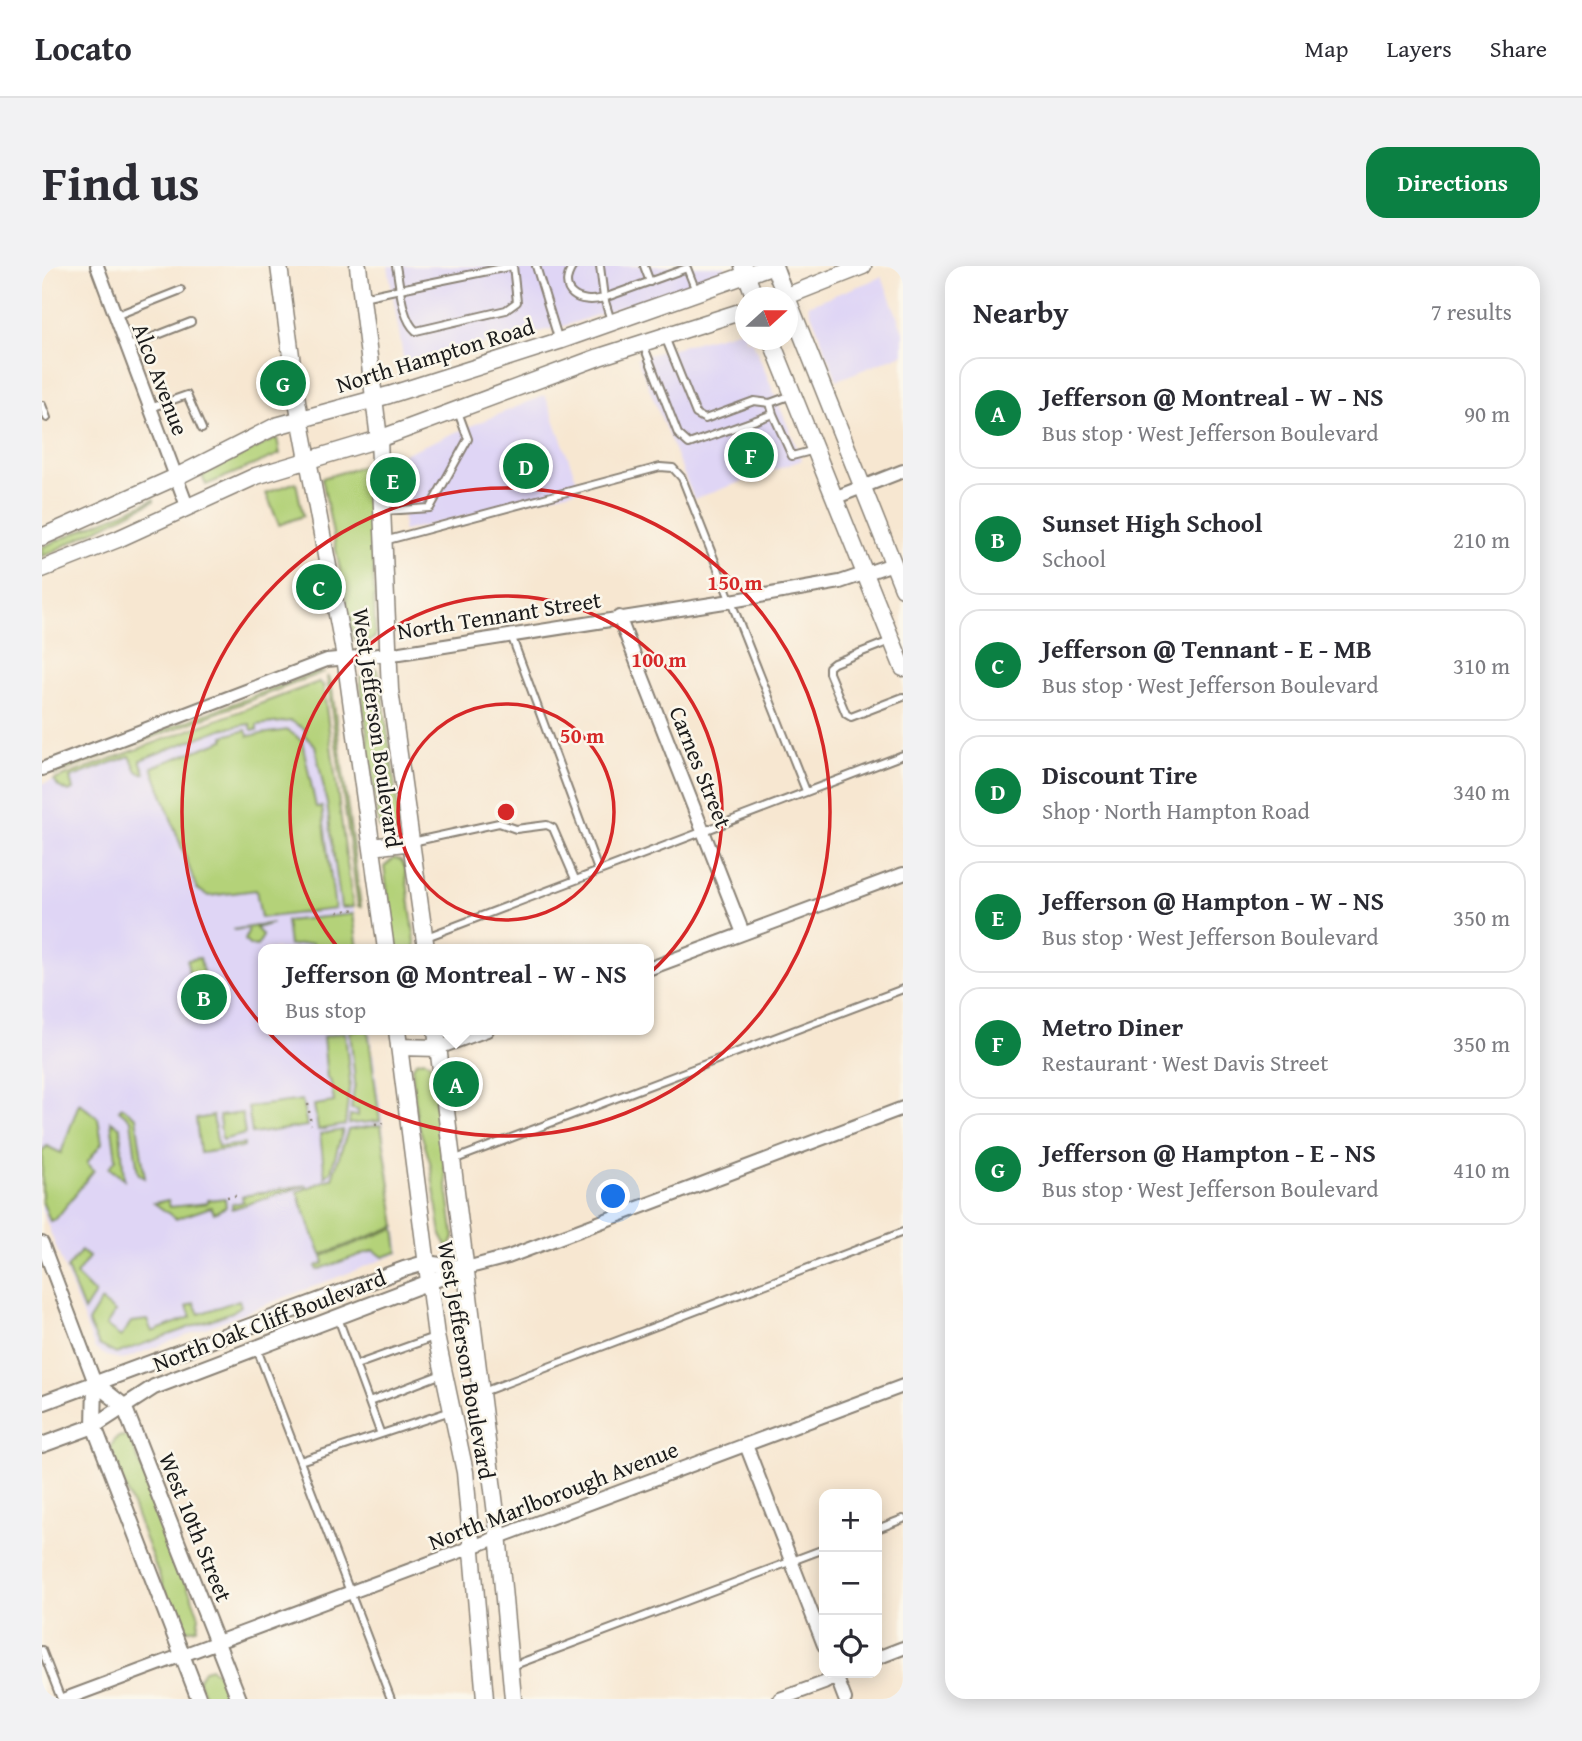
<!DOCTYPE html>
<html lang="en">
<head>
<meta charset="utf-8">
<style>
  :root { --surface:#fff; --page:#f2f2f3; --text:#2b2b33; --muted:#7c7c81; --line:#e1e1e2; --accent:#0b8043 }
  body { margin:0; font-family:"Gentium Book Plus",serif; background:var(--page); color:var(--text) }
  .controls { position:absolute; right:21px; bottom:21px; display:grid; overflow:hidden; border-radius:14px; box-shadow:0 4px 18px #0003 }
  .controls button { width:63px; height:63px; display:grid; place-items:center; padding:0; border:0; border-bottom:2px solid var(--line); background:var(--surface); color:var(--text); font:35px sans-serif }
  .compass { position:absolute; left:693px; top:21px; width:63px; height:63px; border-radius:50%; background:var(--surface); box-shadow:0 4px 18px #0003; rotate:69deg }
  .you { position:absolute; left:572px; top:931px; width:24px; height:24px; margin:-18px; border:5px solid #fff; border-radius:50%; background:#1a73e8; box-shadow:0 0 0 10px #1a73e833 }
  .badge { display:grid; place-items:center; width:46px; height:46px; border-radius:50%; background:var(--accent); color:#fff; font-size:23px; font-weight:700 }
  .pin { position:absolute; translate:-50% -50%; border:4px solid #fff; box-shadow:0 2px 7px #0006 }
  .popup { position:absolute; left:216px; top:678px; width:396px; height:91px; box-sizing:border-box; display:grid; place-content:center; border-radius:14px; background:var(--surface); filter:drop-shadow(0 2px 5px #0005); font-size:23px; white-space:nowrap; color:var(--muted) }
  .popup b { font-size:26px; color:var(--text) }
  .popup::after { content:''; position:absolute; left:50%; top:100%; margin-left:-14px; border:14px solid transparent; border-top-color:var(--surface) }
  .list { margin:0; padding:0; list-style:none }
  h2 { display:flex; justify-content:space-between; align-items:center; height:91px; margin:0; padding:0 28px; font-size:30px }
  h2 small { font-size:23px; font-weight:400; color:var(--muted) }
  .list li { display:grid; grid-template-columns:46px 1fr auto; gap:21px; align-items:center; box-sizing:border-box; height:112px; margin:0 14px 14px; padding:0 14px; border:2px solid var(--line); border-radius:21px }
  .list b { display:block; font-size:26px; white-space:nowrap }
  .list p { margin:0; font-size:23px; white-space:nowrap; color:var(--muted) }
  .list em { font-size:23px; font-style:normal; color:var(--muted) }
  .icon { flex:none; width:38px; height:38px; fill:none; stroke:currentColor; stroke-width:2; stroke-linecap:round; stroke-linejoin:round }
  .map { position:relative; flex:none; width:861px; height:1433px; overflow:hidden; border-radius:21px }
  header { display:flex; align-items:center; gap:42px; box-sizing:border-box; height:98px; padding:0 35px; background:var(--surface); border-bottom:2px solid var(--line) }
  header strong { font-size:33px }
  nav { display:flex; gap:38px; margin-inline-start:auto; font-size:24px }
  .intro { display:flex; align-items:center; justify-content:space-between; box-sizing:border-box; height:168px; padding:0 42px }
  h1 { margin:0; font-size:49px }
  .button { padding:18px 32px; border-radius:21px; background:var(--accent); color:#fff; font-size:24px; font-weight:700 }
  main { display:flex; gap:42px; padding:0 42px }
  aside { flex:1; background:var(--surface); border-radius:21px; box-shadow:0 4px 18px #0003 }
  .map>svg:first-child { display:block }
  .built { fill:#dfd5f5 }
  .green { fill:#b4d279; stroke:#68774a; stroke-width:2 }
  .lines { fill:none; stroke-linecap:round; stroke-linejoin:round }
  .service-casing { stroke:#8a8276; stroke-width:10 }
  .minor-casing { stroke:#8a8276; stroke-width:16 }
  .tertiary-casing { stroke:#8a8276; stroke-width:18 }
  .secondary-casing { stroke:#8a8276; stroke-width:19 }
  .path { stroke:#8a8276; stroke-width:2.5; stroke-dasharray:2 5; stroke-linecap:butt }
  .service { stroke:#fff; stroke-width:6 }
  .minor { stroke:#fff; stroke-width:12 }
  .tertiary { stroke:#fff; stroke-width:14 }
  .secondary { stroke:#fff; stroke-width:16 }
  .ring { fill:none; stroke:#d62828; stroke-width:3.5 }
  .labels { text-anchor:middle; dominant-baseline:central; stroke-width:5; stroke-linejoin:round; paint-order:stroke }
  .street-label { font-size:23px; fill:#1c1c1c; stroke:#fbf7ec }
  .centre { fill:#d62828; stroke:#fbf7ec; stroke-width:3.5 }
  .ring-label { font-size:21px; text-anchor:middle; font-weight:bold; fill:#d62828; stroke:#fbf7ec; stroke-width:5; stroke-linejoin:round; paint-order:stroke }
</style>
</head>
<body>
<header>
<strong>Locato</strong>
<nav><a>Map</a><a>Layers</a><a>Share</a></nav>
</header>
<div class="intro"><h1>Find us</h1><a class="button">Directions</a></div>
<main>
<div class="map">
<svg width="861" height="1433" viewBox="0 0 861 1433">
  <rect width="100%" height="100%" fill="#fbf7ec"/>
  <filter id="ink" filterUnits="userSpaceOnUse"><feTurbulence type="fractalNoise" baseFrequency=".0143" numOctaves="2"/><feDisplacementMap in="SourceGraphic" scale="14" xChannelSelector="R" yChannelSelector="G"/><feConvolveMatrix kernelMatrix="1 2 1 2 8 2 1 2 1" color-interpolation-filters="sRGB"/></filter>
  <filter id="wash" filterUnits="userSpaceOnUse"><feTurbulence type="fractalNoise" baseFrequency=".00686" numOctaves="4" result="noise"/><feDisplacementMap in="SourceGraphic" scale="28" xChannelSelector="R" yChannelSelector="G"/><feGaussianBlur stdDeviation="1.57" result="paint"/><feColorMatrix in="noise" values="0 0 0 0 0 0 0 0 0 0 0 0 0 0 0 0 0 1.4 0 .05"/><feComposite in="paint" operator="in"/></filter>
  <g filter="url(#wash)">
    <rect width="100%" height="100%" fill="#f7e7d1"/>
    <!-- built -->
    <path class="built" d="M346 0H684L681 5 635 22 522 60 362 96Z
      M840 11 861 65V88L795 114 766 39Z
      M703 63 704 74H710L760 194 652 233 595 92Z
      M503 129 538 223 361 265V188Z
      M278 415 282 418 317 683H222V764H328L358 987 80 1094 65 1090 53 1083 0 944V518Z"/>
    <!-- green -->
    <path class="green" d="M235 172 238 188 164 219 160 210 164 207Z
      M329 198 333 371 326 377 317 378 311 371 280 212Z
      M254 216 261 250 237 259 224 227Z
      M112 233V235L0 291V281Z
      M327 402 334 403 338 410 358 559 353 567 347 569 337 561 318 412Z
      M274 406 280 407 12 509 18 503Z
      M285 410 289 416 319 641 316 640Z
      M277 416 281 419 311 641 299 642 285 538 273 479 262 469 264 464 249 455 215 459V464H210L208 458 179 463 98 494 103 507 100 508 95 505 88 490 28 512 31 524 27 526 17 521 12 514Z
      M204 464 206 470 246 464 260 475 274 541H280L293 643 219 652 214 624 167 630 155 623 110 501 182 474V470Z
      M352 592 359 594 363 601 374 683H353L342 601Z
      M311 648 316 683H271L270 677 247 680 244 655Z
      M231 657 214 662 221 670 215 680 207 679 203 674 207 662 191 664Z
      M158 692 167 736 151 738 145 694Z
      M326 764 338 855 307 858 308 849 316 850V844L309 843 313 817 308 765Z
      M303 766 308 815 303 859 276 864 272 839 292 836 288 813H285L281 771Z
      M382 794 389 798 412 972 407 983 399 969 388 896 375 854 370 802 374 796Z
      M260 834 265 860 210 868 206 841Z
      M37 837 56 852 60 877 45 897 52 904 14 953 8 955 0 935V885L5 880 19 887Z
      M80 841 94 851 103 912 96 907 89 854 77 844Z
      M200 847 203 868 180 874 177 850Z
      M171 850 176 881 202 878V881L158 887 154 853Z
      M69 855 78 861 82 913 67 902 74 893Z
      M339 859 354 960 279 989 255 926 290 912 306 864Z
      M301 864 289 905 283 911 278 868Z
      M265 919 190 943V938L201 936 200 930Z
      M183 932 184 941 172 947 169 941 134 953 112 937 126 934 128 941 166 937V934Z
      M353 962 356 986 341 991 332 984 275 1004 274 1000 282 997 280 990Z
      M39 985 47 991 34 1009 53 1028 42 1045 25 1003Z
      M197 1034 199 1040 190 1046 74 1088 57 1079 46 1056 59 1035 73 1046 64 1060 79 1071 89 1056 105 1054 110 1066 149 1051 145 1040 152 1037 157 1048Z
      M80 1170 88 1172 157 1350 155 1362 143 1364 137 1361 135 1356 68 1182 74 1172Z
      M168 1402 179 1409 188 1433H164L156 1414 162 1404Z"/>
  </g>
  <g filter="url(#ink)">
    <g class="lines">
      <defs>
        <path id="service" d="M494 0 517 75
          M531 0C514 26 537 39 562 32L558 0
          M602 0 608 16
          M321 31C371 20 421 10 471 0L475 36 464 44 374 65C359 52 358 18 354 0
          M73 50 139 24
          M569 55 562 32 645 2 654 25
          M623 71 654 148 663 153 712 135 728 137 750 129
          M601 78 636 168 647 178 731 148 728 137
          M85 81 149 56
          M0 139 5 152
          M108 142 145 129 160 163
          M731 148 750 190 773 184
          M342 245 388 242 426 173 416 146
          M342 275 618 201 631 202 640 212 764 525
          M469 369 556 604
          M848 375 792 397 787 401V407L804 448 809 451 861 431
          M370 576 457 557 474 563 505 559 511 562 533 613
          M382 672 861 489
          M411 894 861 723
          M296 1052 338 1166
          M215 1083 349 1433
          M314 1099 392 1071
          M441 1126 861 966
          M327 1136 400 1108
          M258 1195 409 1145
          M835 1263 861 1253
          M0 1384 19 1433
          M470 1400 782 1283"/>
        <path id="minor" d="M55 0 145 240
          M792 232 861 205
          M577 351 701 667
          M0 503 285 394 358 387 689 335 798 316 851 298
          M606 703 861 608
          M396 782 445 764
          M0 977 53 1117
          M424 1002 466 991 861 842
          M704 1179 782 1379
          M835 1392 861 1382
          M793 1407 803 1433
          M23 1433 861 1120
          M738 1433 782 1417 799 1407"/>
        <path id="tertiary" d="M53 1117 82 1140 197 1433
          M53 1117 52 1160 157 1433
          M0 1137 362 1003 383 997 422 1002
          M0 1179 52 1160 112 1121 424 1002"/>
        <path id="secondary" d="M237 0 255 135 303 391 344 683
          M316 0 337 173 348 424 384 683
          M701 0 713 32
          M732 0 744 32
          M740 32 821 0
          M746 34 861 322
          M729 74 861 402
          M0 271 134 211 234 160 347 129 517 75 729 0
          M0 303 76 273 214 210 337 173 557 91 704 44
          M330 581 370 576
          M355 764 394 1070 423 1206 443 1433
          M394 764 455 1256 471 1433
          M357 781 396 782"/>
      </defs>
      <!-- service casing -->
      <use href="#service" class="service-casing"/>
      <!-- minor casing -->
      <use href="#minor" class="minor-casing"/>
      <!-- tertiary casing -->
      <use href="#tertiary" class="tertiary-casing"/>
      <!-- secondary casing -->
      <use href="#secondary" class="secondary-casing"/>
      <!-- path -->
      <path class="path" d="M296 646 315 643
        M266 838 269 859
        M333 858 344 857
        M185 931 198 929"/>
      <!-- service -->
      <use href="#service" class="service"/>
      <!-- minor -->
      <use href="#minor" class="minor"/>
      <!-- tertiary -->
      <use href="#tertiary" class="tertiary"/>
      <!-- secondary -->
      <use href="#secondary" class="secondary"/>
    </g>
  </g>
  <!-- distance rings -->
  <g class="ring">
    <circle cx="464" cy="546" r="108"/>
    <circle cx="464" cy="546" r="216"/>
    <circle cx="464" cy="546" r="324"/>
  </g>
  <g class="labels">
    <!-- street labels -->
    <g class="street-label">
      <text transform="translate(393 89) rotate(-17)">North Hampton Road</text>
      <text transform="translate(119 113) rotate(69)">Alco Avenue</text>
      <text transform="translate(457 349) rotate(-9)">North Tennant Street</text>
      <text transform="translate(336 462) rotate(82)">West Jefferson Boulevard</text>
      <text transform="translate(659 501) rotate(68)">Carnes Street</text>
      <text transform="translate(227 1054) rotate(-21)">North Oak Cliff Boulevard</text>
      <text transform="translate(425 1094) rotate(80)">West Jefferson Boulevard</text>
      <text transform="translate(511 1229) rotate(-21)">North Marlborough Avenue</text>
      <text transform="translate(154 1261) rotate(68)">West 10th Street</text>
    </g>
  </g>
  <circle cx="464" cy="546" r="10" class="centre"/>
  <g class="ring-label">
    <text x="693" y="324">150 m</text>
    <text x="617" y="401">100 m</text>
    <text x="540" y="477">50 m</text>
  </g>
</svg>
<div class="controls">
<button>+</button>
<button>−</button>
<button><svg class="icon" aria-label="locate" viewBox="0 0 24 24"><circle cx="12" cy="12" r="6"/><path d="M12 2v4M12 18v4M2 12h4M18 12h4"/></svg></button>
</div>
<svg class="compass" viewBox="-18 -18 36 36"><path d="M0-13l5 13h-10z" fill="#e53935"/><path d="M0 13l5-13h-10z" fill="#7c7c81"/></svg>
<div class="you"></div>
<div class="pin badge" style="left:414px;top:818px">A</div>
<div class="popup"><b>Jefferson @ Montreal - W - NS</b>Bus stop</div>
<div class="pin badge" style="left:162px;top:731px">B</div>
<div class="pin badge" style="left:277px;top:321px">C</div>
<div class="pin badge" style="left:484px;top:200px">D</div>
<div class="pin badge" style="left:351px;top:214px">E</div>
<div class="pin badge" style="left:709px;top:189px">F</div>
<div class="pin badge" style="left:241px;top:117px">G</div>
</div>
<aside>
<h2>Nearby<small>7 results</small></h2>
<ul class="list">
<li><span class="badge">A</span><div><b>Jefferson @ Montreal - W - NS</b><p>Bus stop · West Jefferson Boulevard</p></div><em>90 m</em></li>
<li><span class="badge">B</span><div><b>Sunset High School</b><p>School</p></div><em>210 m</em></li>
<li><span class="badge">C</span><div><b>Jefferson @ Tennant - E - MB</b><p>Bus stop · West Jefferson Boulevard</p></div><em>310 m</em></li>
<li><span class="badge">D</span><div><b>Discount Tire</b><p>Shop · North Hampton Road</p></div><em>340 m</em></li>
<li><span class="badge">E</span><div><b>Jefferson @ Hampton - W - NS</b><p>Bus stop · West Jefferson Boulevard</p></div><em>350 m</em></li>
<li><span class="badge">F</span><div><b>Metro Diner</b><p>Restaurant · West Davis Street</p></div><em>350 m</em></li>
<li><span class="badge">G</span><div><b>Jefferson @ Hampton - E - NS</b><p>Bus stop · West Jefferson Boulevard</p></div><em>410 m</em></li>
</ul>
</aside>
</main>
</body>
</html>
